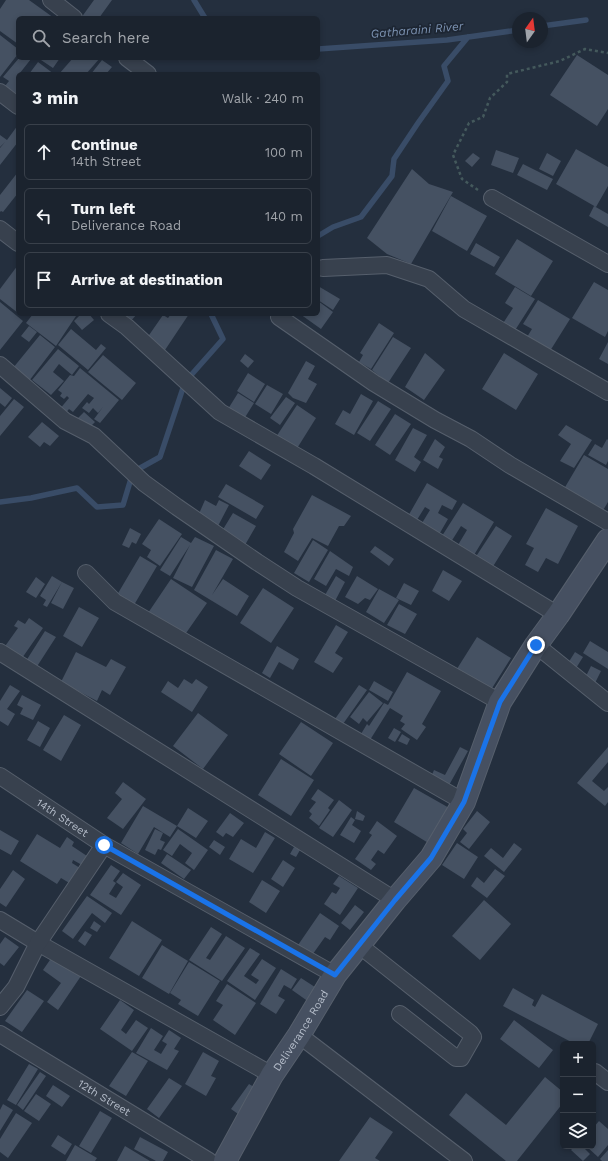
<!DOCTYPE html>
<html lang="en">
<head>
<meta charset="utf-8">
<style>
  :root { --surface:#1b232e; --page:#282f3a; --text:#f1f3f6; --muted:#a0a4aa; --line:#39404a }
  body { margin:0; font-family:"Work Sans",sans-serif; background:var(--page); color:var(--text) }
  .controls { position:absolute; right:12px; bottom:12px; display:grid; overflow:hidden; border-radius:6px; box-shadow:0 2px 6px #0003 }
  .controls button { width:36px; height:36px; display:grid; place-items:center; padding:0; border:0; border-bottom:1px solid var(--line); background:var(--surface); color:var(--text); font:20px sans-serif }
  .compass { position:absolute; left:512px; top:12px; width:36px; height:36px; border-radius:50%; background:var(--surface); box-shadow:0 2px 6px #0003; rotate:14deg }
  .stop { position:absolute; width:12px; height:12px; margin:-9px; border:3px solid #1a73e8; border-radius:50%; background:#fff }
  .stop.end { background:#1a73e8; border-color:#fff; box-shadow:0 1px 4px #0008 }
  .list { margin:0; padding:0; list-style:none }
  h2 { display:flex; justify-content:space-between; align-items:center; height:52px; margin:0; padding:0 16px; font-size:17px }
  h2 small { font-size:13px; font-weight:400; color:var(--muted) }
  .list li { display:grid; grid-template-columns:26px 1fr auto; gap:12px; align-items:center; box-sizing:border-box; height:56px; margin:0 8px 8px; padding:0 8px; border:1px solid var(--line); border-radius:6px }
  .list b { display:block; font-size:15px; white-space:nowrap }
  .list p { margin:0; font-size:13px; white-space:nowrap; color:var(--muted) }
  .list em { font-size:13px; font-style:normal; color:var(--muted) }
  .icon { flex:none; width:22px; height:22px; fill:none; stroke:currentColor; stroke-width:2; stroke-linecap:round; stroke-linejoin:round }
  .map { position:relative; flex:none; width:608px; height:1161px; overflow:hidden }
  .search { position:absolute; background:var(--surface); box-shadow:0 2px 6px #0003; left:16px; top:16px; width:304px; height:44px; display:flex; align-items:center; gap:10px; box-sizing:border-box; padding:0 14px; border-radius:6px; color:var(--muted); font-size:15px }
  .panel { position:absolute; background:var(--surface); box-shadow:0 2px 6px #0003; left:16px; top:72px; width:304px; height:244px; border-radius:6px }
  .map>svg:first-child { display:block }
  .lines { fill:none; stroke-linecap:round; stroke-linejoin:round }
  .stream { stroke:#394c67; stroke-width:5.5 }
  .building { fill:#455162 }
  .street-casing { stroke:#565f6c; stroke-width:18 }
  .secondary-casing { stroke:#565f6c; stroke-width:24 }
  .path { stroke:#44595c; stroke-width:2.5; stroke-dasharray:3 3; stroke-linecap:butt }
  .street { stroke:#38414e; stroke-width:16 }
  .secondary { stroke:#465061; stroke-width:22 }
  .route { stroke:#1a73e8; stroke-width:5 }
  .labels { text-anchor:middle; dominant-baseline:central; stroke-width:3.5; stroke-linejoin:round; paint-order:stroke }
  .street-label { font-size:11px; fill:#b4bcc9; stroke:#1d2633 }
  .water-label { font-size:12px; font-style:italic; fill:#7c92b1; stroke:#1d2633 }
</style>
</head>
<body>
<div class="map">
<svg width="608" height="1161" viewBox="0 0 608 1161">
  <rect width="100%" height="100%" fill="#242f3e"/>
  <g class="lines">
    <!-- stream -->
    <path class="stream" d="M194 0 205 18
      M542 26 586 20
      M318 49 447 40 518 30
      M318 236 333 227 361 217 392 176 394 159 418 123 448 81 444 66 468 37
      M0 502 31 498 77 488 97 507 123 505 133 472 160 457 185 382 223 339 211 314"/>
  </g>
  <!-- building -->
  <path class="building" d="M6 0H29L54 18H18V44L0 31V9Z
    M94 0H112L99 18H81Z
    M0 35 18 49V54L0 77Z
    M577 55 608 75V109L597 126 550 95Z
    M19 58 31 59 16 78 18 79 17 96 5 86 9 81 3 77Z
    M38 58H60L53 68Z
    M73 58H100L86 74H59Z
    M102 60 112 67 106 74H91Z
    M38 62 54 74H29Z
    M18 125V142L0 165V148L5 142 0 147V135L7 140Z
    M576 149 608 167V186L596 207 556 184Z
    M496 150 519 158 513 173 491 165Z
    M473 153 480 158 472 167 465 161Z
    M547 153 561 161 553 176 539 169Z
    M523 164 553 179 547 190 517 175Z
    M412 169 429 184 453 192 411 264 387 254 367 238Z
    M18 172V193L3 212 1 211 0 212V195Z
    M451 196 487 216 467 251 432 231Z
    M594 206 608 214V227L589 216Z
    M517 239 553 261 531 296 495 274Z
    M476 243 500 257 494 267 470 254Z
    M18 265V313L0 299V289Z
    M594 282 608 290V331L605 337 572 318Z
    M318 286 340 299 333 310 318 300Z
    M515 287 535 299 512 335 500 328 513 308 505 303Z
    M538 300 570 319 550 351 527 337 532 329 523 324Z
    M318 301 333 312 321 329 300 314H318Z
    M0 302 23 321 0 350Z
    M33 314H74L76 316 56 346 26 323Z
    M81 314H89L94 320 82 330 74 321Z
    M120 314H137L130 322Z
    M171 314H189L165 350 147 338 163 315 168 318Z
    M379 323 394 333 371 369 359 362 363 355 360 353Z
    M29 326 37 332 29 342 21 336Z
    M71 329 96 350 101 344 106 348 88 370 58 345Z
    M40 335 55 347 29 381 13 368Z
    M393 337 411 348 388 383 372 370Z
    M608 342V364L599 359Z
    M58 349 79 366 72 375 59 364 53 372 64 381 51 395 32 380Z
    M425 353 445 370 424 400 405 387Z
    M504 353 538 374 516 410 482 389Z
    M245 354 254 361 248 368 240 361Z
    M103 355 136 383 122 400 88 372Z
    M306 361 315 366 308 379 317 384 306 403 293 398 288 393Z
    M80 368 119 400 100 423 94 419 103 407 98 413 93 408 89 413 82 408 87 402 89 404 94 398 88 394 73 412 69 409 65 414 59 410 69 398 67 396 64 399 60 396 62 393 58 390 70 375 74 376Z
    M248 373 265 384 254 402 237 391Z
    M267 385 283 394 271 414 255 404Z
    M0 388 12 398 5 407 0 403Z
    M238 393 254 403 244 419 228 409Z
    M361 394 373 401 354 435 335 424 343 410 350 414Z
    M286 397 295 403 280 425 270 418Z
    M14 399 24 407 0 436V416Z
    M378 401 391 409 370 441 357 433Z
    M297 405 316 418 296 450 276 437Z
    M84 412 95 422 88 429 78 418Z
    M395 414 411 424 390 455 375 445Z
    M42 422 59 436 50 446 44 442 40 447 28 437Z
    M566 425 592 440 574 468 560 461 571 444 558 435Z
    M413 428 427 435 414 457 421 462 415 472 395 460Z
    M435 439 445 447 439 457 443 459 438 469 423 460Z
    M607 439 608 440V461L606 465 588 455 595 444 602 448Z
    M249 451 271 465 261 480 239 466Z
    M584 455 608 469V502L599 517 561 494Z
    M427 483 457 501 452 510 442 505 438 513 448 519 437 538 419 528 430 510 425 507 415 523 407 518Z
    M226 484 264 506 256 519 218 497Z
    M312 495 351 516 344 526H339L328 546 312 538 298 561 284 552 294 533 293 529Z
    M205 500 216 506 219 500 229 505 218 526 198 516Z
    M463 503 494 522 474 555 458 545 467 530 461 526 451 542 442 536Z
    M546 508 578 526 558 564 546 558 538 572 525 565 534 548 526 544Z
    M233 513 256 526 245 545 222 531Z
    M159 519 182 534 160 566 147 557 151 550 142 544Z
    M496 526 512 536 492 568 475 558Z
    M130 528 141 534 136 544 132 542 129 548 122 545Z
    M181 537 191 543 195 537 214 546 192 587 173 578 190 545 170 576 160 570Z
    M313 540 328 550 309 582 294 573Z
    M375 546 394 559 389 566 370 552Z
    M216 550 233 559 212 595 223 579 249 596 237 616 194 590Z
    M330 551 353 567 349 576 336 569 326 586 314 579Z
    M140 556 157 566 134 605 117 595Z
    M443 570 462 581 449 601 432 591Z
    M52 576 62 582 47 607 43 605 46 600 40 596Z
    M336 576 345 582 335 601 325 595Z
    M357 576 378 589 370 600 365 598 358 604 345 597Z
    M36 577 45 584 36 598 26 592Z
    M171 579 207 603 184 636 148 613Z
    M62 582 74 588 63 609 51 603Z
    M404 583 419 591 411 605 396 598Z
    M263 588 294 608 271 643 240 623Z
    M379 589 399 600 384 623 366 612Z
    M399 604 417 614 405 634 387 625Z
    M79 607 99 618 82 647 63 636Z
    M29 618 43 628 20 661 3 649 18 628 14 626 18 620 25 624Z
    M336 625 348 632 335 653 343 658 333 673 314 662Z
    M45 631 56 637 36 668 26 661Z
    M477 637 511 658 489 693 455 672Z
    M590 641 608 652V669L583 653Z
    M277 646 299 659 293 670 279 662 270 678 262 673Z
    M76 652 106 667 111 659 126 667 110 695 102 690 97 701 61 682Z
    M575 652 583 657 573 673 565 668Z
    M591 666 601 671 595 683 585 678Z
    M407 672 441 691 422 724 426 727 417 740 401 729 405 724 400 721 403 716 390 708 370 740 361 734 367 724 369 726 384 703 388 705Z
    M184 679 192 684 196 679 208 687 192 712 161 692 168 681 178 688Z
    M374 681 393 692 388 701 369 690Z
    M10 685 20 691 7 709 15 714 8 726 0 721V701Z
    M359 685 367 690 343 724 335 719Z
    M369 692 383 703 367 722 363 718 359 724 350 717Z
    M22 695 41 705 33 720 20 714 23 708 17 705Z
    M198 713 228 735 203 769 173 746Z
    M64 715 81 725 61 761 43 750Z
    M38 721 50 728 40 747 27 740Z
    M301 722 333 743 311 776 279 754Z
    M394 728 401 732 395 742 388 738Z
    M402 734 410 739 407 745 398 741Z
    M460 747 468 751 448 787 431 777 434 770 445 775Z
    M608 747V762L592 781 604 791 608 787V802L605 806 577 783Z
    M281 759 314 780 291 816 258 795Z
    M123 782 146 799 123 829 107 818 122 799 115 793Z
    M414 788 451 809 430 844 394 822Z
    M318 789 334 800 328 808 330 810 319 826 309 818 312 814 309 811 316 802 311 799Z
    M339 800 352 810 333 837 319 828Z
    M143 806 177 826 170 837 154 827 138 854 121 843Z
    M188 808 208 821 196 838 177 826Z
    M357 811 365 816 363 821 355 819Z
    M477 811 490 822 469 849 460 842 467 833 463 829Z
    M230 813 244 823 233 837 226 833 223 837 216 832Z
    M351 817 355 820 352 825 361 831 354 843 340 835Z
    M377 821 397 836 384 854 378 850 371 860 376 864 371 870 355 859 372 835 369 833Z
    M155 829 163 833 160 840 165 842 161 850 158 849 155 855 145 850Z
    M178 829 208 850 194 870 185 863 192 853 180 844 172 856 163 850Z
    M0 830 19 841 11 855 0 849Z
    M265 832 275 838 253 873 229 859 241 839 256 848Z
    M37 834 60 848 67 837 74 842 72 846 87 856 82 865 73 860 72 863 80 868 71 884 61 878 57 884 20 861Z
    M214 840 225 847 220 855 209 847Z
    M457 843 478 857 464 879 442 865Z
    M514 843 522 849 504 872 484 856 491 848 503 858Z
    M294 847 300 850 296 857 290 854Z
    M167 854 191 870 184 879 161 863Z
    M283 860 295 868 283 887 271 879Z
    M111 865 120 871 113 881 116 883 109 894 116 898 123 887 116 882 123 873 141 885 121 915 90 895Z
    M495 869 505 876 487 898 471 886 477 877 484 883Z
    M13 870 25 879 6 907 0 903V889Z
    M339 876 358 888 340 915 324 904 332 892 336 894 340 888 333 884Z
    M262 880 280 891 266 913 249 902Z
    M87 896 112 913 105 923 92 913 73 939 62 931Z
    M484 900 511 924 480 960 452 936Z
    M355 905 364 912 350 930 341 923Z
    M320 913 339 926 330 940 325 937 310 958 296 948Z
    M94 921 101 926 97 932 90 928Z
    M132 921 162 940 139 976 109 958Z
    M211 927 222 934 206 958 210 960 226 936 245 948 222 981 189 960Z
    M85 931 92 935 85 946 78 941Z
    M5 937 19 947 4 966 0 963V944Z
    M162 945 188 961 169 994 142 978Z
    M250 948 260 954 244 976 256 984 259 980 251 975 262 959 276 968 255 1000 227 981Z
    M52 957 81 976 58 1010 47 1002 61 983 43 970Z
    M189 962 220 981 198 1016 178 1004 181 1000 170 993Z
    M281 969 297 979 291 989 284 985 278 996 285 1000 276 1014 260 1004Z
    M301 978 318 989 309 1002 292 990Z
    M227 984 256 1003 235 1035 213 1020 223 1005 216 1001Z
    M513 988 534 1000 532 1005 535 1007 542 994 598 1024 588 1044H575L503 1006Z
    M27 990 44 1001 22 1032 5 1021Z
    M120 1000 134 1010 121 1030 126 1034 136 1020 148 1028 132 1051 100 1029Z
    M514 1020 553 1050 539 1068 500 1039Z
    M151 1028 163 1036 154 1050 161 1054 167 1044 162 1041 169 1030 181 1038 174 1049 179 1051 167 1070 136 1053Z
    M132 1052 148 1061 126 1096 109 1086Z
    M203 1052 219 1061 211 1076 216 1078 206 1096 185 1084Z
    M29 1064 38 1069 16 1105 7 1100Z
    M40 1072 46 1076 23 1110 17 1105Z
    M545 1077 563 1092V1103L517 1161H506L449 1115 466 1093 506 1125Z
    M169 1078 182 1086 159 1118 147 1109Z
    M249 1084 259 1090 241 1116 231 1109Z
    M53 1085 70 1096 62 1107 46 1096Z
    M36 1094 51 1104 39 1121 24 1111Z
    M3 1104 13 1110 0 1131V1110Z
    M100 1111 112 1118 91 1153 79 1146Z
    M16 1113 32 1123 8 1158 0 1152V1139Z
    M370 1117 393 1132 375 1158 380 1161H339Z
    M599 1121 608 1129V1145L598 1157 586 1146H593V1128Z
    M58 1135 72 1144 65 1155 51 1146Z
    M140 1137 168 1152 163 1161H156L134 1149Z
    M75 1145 97 1158 95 1161H66Z
    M125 1146 150 1161H117Z
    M575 1146H582L590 1154 583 1161 571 1150Z
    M608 1150V1161H602L600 1159Z"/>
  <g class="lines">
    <defs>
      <g id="street">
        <path d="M51 0 74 18"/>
        <path d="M127 58 148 74"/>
        <path d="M0 92 18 106"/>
        <path d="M492 198 608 264"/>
        <path d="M0 229 18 243"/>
        <path d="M323 268 387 265 429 279 464 309 608 392"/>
        <path d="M109 314 127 327 220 412 314 466 558 615"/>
        <path d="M279 317 374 383 435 420 471 439 510 465 608 522"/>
        <path d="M0 365 65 421 94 436 144 483 177 507 257 562 297 588 500 702"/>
        <path d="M86 573 115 602 464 802"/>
        <path d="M536 645 608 703"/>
        <path d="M0 652 395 900"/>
        <path id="s1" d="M0 776 104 845 335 975"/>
        <path d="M0 920 38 943 272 1075"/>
        <path d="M359 945 470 1033 473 1037 461 1058H456L400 1014"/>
        <path d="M0 1007 16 987 38 943 104 845"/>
        <path id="s2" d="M0 1034 209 1161"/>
        <path d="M299 1035 464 1161"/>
        <path d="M595 1072 608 1082"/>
      </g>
      <g id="secondary">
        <path id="s3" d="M225 1161 272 1075 299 1035 335 975 395 900 431 858 464 802 500 702 536 645 558 615 608 540"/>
      </g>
    </defs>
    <!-- street casing -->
    <use href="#street" class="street-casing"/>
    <!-- secondary casing -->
    <use href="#secondary" class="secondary-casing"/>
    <!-- path -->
    <path class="path" d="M478 190 462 179 453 155 469 123 483 117 490 98 507 82V74L560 61 585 49 608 53"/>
    <!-- street -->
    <use href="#street" class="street"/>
    <!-- secondary -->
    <use href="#secondary" class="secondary"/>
  </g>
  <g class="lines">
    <!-- route -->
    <path class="route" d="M104 845 335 975 395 900 431 858 464 802 500 702 536 645"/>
  </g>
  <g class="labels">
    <!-- street labels -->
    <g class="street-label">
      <text stroke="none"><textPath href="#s1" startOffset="75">14th Street</textPath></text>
      <text stroke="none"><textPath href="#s3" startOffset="151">Deliverance Road</textPath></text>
      <text stroke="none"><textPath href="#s2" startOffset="122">12th Street</textPath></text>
    </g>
    <!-- water labels -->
    <g class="water-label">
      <text transform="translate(417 30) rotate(-5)">Gatharaini River</text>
    </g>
  </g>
</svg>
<div class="controls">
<button>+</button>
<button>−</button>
<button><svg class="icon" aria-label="layers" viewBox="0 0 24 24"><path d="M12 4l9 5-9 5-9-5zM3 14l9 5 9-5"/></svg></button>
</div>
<svg class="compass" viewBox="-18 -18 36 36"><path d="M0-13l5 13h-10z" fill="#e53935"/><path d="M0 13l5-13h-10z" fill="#a0a4aa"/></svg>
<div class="stop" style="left:104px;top:845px"></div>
<div class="stop end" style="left:536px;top:645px"></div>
<div class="search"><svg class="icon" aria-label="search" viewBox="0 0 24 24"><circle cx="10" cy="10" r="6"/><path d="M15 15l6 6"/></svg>Search here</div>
<section class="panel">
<h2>3 min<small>Walk · 240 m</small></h2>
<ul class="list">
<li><svg class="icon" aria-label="ahead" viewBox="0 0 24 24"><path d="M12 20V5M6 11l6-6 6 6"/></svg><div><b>Continue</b><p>14th Street</p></div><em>100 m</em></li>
<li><svg class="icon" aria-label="left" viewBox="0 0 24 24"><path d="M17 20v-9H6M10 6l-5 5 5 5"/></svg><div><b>Turn left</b><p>Deliverance Road</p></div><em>140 m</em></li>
<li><svg class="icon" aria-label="arrive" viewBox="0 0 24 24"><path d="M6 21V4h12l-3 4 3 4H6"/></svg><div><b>Arrive at destination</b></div></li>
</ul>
</section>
</div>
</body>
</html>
